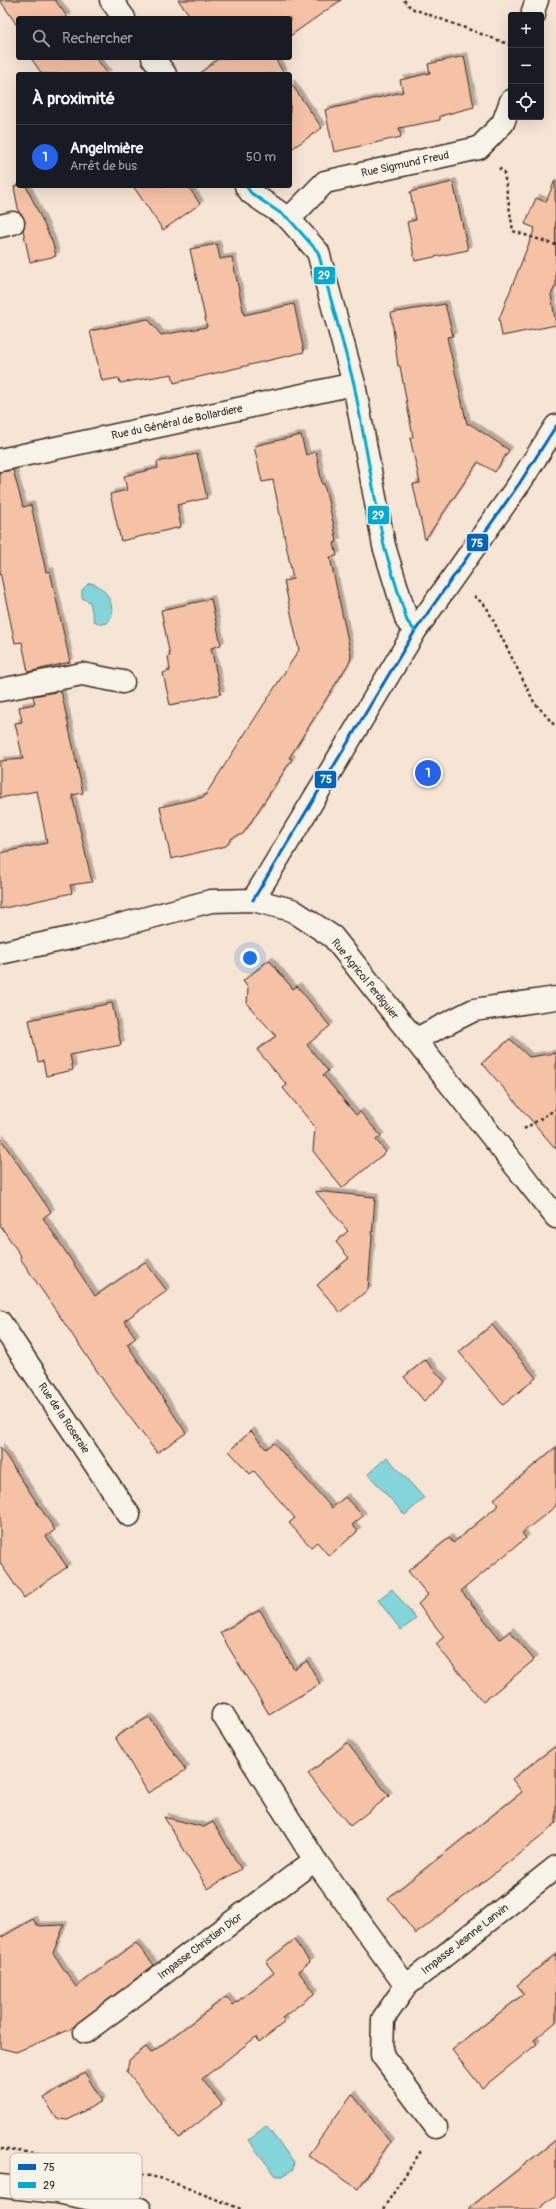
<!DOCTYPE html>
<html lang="fr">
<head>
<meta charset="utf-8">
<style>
  :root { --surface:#171b24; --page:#20242c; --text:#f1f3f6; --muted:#9ea1a6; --line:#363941; --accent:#2563eb }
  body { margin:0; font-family:Pangolin,sans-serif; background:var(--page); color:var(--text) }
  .controls { position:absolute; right:12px; top:12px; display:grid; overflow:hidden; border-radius:4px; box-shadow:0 4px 16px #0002 }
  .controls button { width:36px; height:36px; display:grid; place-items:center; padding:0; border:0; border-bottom:1px solid var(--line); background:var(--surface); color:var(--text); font:20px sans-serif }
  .you { position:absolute; left:250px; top:958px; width:14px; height:14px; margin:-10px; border:3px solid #fff; border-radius:50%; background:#1a73e8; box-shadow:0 0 0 6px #1a73e833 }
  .badge { display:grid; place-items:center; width:26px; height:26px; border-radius:50%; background:var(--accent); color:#fff; font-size:13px; font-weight:700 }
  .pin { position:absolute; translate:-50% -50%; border:2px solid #fff; box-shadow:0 1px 4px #0006 }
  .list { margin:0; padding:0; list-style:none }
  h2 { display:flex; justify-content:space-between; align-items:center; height:52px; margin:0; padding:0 16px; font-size:17px }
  h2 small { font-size:13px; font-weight:400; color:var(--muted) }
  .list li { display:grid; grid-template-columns:26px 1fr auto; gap:12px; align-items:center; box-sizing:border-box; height:64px; padding:0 16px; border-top:1px solid var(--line) }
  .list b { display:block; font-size:15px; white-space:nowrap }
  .list p { margin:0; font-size:13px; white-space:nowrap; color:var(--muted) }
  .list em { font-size:13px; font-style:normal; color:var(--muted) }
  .icon { flex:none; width:22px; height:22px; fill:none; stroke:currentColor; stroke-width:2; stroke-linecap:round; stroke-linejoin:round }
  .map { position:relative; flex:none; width:556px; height:2209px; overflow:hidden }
  .search { position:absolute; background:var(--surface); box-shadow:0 4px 16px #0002; left:16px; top:16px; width:276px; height:44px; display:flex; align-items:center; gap:10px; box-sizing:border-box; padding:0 14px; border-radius:4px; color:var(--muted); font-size:15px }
  .panel { position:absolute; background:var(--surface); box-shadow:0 4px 16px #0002; left:16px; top:72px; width:276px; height:116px; border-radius:4px }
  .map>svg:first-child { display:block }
  .water { fill:#84d5da; stroke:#67918f }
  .building { fill:#f5c2a6; stroke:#3b2a1e; filter:url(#shadow) }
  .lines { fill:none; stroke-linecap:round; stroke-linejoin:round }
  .minor-casing { stroke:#3b2a1e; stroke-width:25 }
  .path { stroke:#3b2a1e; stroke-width:2.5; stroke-dasharray:3 3; stroke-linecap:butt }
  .minor { stroke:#f7f3e8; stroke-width:22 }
  .bus-1-casing { stroke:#f7f3e8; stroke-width:6 }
  .bus-2-casing { stroke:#f7f3e8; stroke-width:6 }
  .bus-1 { stroke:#0065bd; stroke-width:3 }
  .bus-2 { stroke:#00a9ce; stroke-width:3 }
  .labels { text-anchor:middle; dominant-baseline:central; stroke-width:3; stroke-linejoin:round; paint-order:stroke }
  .street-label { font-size:11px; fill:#3b2a1e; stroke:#f7f3e8 }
  .key { fill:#f7f3e8; stroke:#bfb7ab; stroke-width:1 }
  .key-label { font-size:11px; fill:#3b2a1e }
  .line-badge { stroke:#f7f3e8; stroke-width:1.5 }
  .badge-label { font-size:11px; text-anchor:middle; font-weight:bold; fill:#fff }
</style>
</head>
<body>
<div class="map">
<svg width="556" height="2209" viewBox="0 0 556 2209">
  <defs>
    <filter id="shadow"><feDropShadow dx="3.5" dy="-3.5" stdDeviation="0" flood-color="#0004"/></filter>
  </defs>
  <rect width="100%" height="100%" fill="#f6e4d4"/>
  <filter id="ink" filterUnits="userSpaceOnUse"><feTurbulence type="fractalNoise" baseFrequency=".025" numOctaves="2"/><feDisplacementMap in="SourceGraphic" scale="8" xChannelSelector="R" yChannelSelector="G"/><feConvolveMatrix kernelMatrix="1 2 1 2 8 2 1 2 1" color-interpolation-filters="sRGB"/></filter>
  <g filter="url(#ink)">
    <!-- water -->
    <path class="water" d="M89 583C105 583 120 611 107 623L101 624 94 621 90 602 82 598V590Z
      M387 1457 424 1498 405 1515 368 1474Z
      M392 1589 416 1619 401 1630 378 1600Z
      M266 2126 294 2162 293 2169 283 2176H276L248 2140Z"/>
    <!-- building -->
    <path class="building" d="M0 0H55L68 18H18V27Z
      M178 0H341L290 36V18H192Z
      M464 56 474 107 440 116V120L399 128 401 137 334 152 325 110 403 92 400 80 430 73 428 64Z
      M31 58H96L108 74H42Z
      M219 58H275L284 74H199Z
      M290 82 322 128 290 150Z
      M555 180 556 284 551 295 556 325 502 336 499 319 535 228 525 224 536 198 546 202Z
      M453 182 468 250 415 261 407 222 416 220 410 192Z
      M18 185 26 186 52 241 56 256 30 262 23 230 25 221 19 213 14 187Z
      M133 186H188L200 204 163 230Z
      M217 244 220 259 232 257 244 315 294 304 304 352 174 383 172 374 120 383 119 378 102 381 90 331 148 319 161 335 207 327 190 249Z
      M445 304 453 336 447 337 467 424H470L509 450 495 472 478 462 425 540 413 484 420 483 410 438 413 437 400 366H398L391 313Z
      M301 435 306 455 316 452 322 484H324L333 522 337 542 334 543 337 556 330 557 351 655 350 661 289 758 292 759 243 834 232 838 226 846 171 859 160 807 204 797 299 650 284 581 293 579 273 480 262 482 254 446Z
      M197 454 207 498 177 505 181 527 121 541 110 494 127 490 124 476 158 468 157 462Z
      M13 470 23 507 31 505 46 572 50 571 70 662 28 672 22 642 15 643 0 572V472Z
      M211 599 221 645 211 648 221 694 170 705 163 673 170 671 168 656H170L161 610Z
      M61 691 83 793 72 795 92 882 70 885 72 893 0 909V853L47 843 37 791 0 798V761L23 759 15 723 22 722 19 707 35 704 33 696Z
      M269 960 293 989 297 986 330 1026 307 1045 328 1071 323 1075 356 1115 360 1112 381 1136 376 1140 386 1152 342 1188 313 1151 315 1127 283 1088 287 1085 257 1050 276 1036 247 1004 248 988 243 981Z
      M112 1003 121 1045 70 1055 73 1070 46 1076 43 1061 38 1062 29 1020Z
      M510 1039 529 1057 556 1053V1149L482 1063Z
      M0 1138 51 1212 43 1218 95 1296 145 1262 167 1291 124 1321 136 1338 127 1344 186 1433 157 1453 114 1396 20 1258 21 1256 0 1225Z
      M315 1191 375 1197 368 1290 340 1312 317 1285 349 1258 336 1242 348 1231Z
      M492 1325 536 1378 503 1405 459 1352Z
      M425 1360 445 1382 424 1401 404 1377Z
      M251 1431 266 1449 274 1443 332 1508 345 1497 363 1516 352 1525 358 1531 329 1556 317 1542 311 1547 289 1523 295 1518 254 1471 250 1474 229 1451Z
      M0 1447 55 1530 46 1536 67 1567 24 1598 0 1563Z
      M556 1447V1506L522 1533 526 1538 461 1591 500 1639 510 1631 534 1660 483 1702 436 1644 444 1637 418 1604 428 1595 408 1571 449 1538 453 1543 499 1505 494 1499Z
      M260 1610 294 1669 307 1661 320 1684 269 1714 220 1633Z
      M149 1717 186 1770 148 1793 115 1737Z
      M347 1743 389 1796 350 1826 308 1774Z
      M556 1746V1823L542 1836 416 1934 388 1898 522 1792 512 1779Z
      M164 1817 204 1827 213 1822 241 1869 208 1889Z
      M33 1919 37 1926 64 1925 53 1953 76 1987 136 1943 154 1965 69 2030 16 2052 0 2048V1938Z
      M294 1940 310 1962 298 1971 315 1993 282 2018 285 2022 259 2042 256 2037 202 2079 222 2104 179 2138 127 2072 129 2060 146 2047 151 2053 226 1997 233 2005 274 1973 266 1962Z
      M556 1954V2022L534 2040 537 2044 482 2088 452 2050 524 1994 517 1985Z
      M85 2073 102 2101 68 2120 57 2119 44 2098Z
      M352 2094 390 2142 358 2189 308 2155Z
      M556 2140V2195L539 2209H468Z"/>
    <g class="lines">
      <defs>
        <path id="minor" d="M111 0 124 18
          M534 15 533 11 537 0
          M153 58 165 74
          M246 186 251 193 289 219 318 252 354 384 384 546 407 621 415 631
          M289 219 325 182 479 148 503 123 511 101
          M0 226 13 223
          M0 460 354 384
          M0 690 82 674 123 682
          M253 900 415 631 519 484 556 426
          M0 953 75 937 211 901 253 900 292 910 333 937 556 1217
          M414 1040 474 1010 556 998
          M0 1322 129 1515
          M223 1715 315 1860 406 1986
          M85 2032 315 1860
          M436 2127 382 2055 383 2019 406 1986 556 1867
          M0 2186 57 2192 140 2209"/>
      </defs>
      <!-- minor casing -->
      <use href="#minor" class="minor-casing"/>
      <!-- path -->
      <path class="path" d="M404 0 411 8 511 45
        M499 168 504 173 513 231 556 245
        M474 596 486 606 534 702 556 727
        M524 1129 556 1109
        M0 2149 52 2155 164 2179 241 2209
        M383 2209 421 2151"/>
      <!-- minor -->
      <use href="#minor" class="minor"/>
      <defs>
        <path id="bus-1" d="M253 900 415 631 519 484 556 426"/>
        <path id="bus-2" d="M246 186 251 193 289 219 318 252 354 384 384 546 407 621 415 631"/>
      </defs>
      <!-- bus-1 casing -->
      <use href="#bus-1" class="bus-1-casing"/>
      <!-- bus-2 casing -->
      <use href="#bus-2" class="bus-2-casing"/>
      <!-- bus-1 -->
      <use href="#bus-1" class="bus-1"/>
      <!-- bus-2 -->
      <use href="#bus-2" class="bus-2"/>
    </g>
  </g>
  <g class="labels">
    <!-- street labels -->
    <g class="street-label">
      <text transform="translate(405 164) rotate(-12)">Rue Sigmund Freud</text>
      <text transform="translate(177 422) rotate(-12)">Rue du Général de Bollardiere</text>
      <text transform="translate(365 979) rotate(51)">Rue Agricol Perdiguier</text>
      <text transform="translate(64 1418) rotate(56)">Rue de la Roseraie</text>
      <text transform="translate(465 1939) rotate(-38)">Impasse Jeanne Lanvin</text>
      <text transform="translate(200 1946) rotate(-37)">Impasse Christian Dior</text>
    </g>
  </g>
  <!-- legend -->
  <rect x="10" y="2153" width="132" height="46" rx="6" class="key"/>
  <rect x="18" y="2164" width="18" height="6" fill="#0065bd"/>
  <rect x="18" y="2182" width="18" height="6" fill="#00a9ce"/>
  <g class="key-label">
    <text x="43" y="2171">75</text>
    <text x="43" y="2189">29</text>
  </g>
  <g class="line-badge">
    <rect x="313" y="266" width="23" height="19" rx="4" fill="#00a9ce"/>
    <rect x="367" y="505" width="23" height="20" rx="4" fill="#00a9ce"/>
    <rect x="466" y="533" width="23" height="19" rx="4" fill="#0065bd"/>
    <rect x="314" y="770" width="23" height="19" rx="4" fill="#0065bd"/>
  </g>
  <g class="badge-label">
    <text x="324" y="279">29</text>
    <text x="378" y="519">29</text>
    <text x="477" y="547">75</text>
    <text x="326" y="783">75</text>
  </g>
</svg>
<div class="controls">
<button>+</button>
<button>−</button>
<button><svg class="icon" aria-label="locate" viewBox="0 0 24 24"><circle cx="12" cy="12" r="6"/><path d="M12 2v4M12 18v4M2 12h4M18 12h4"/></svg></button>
</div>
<div class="you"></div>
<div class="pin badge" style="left:428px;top:773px">1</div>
<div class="search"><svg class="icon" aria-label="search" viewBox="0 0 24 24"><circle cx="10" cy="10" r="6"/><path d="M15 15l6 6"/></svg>Rechercher</div>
<section class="panel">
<h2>À proximité<small></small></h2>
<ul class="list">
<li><span class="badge">1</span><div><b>Angelmière</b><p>Arrêt de bus</p></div><em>50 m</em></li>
</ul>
</section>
</div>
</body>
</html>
